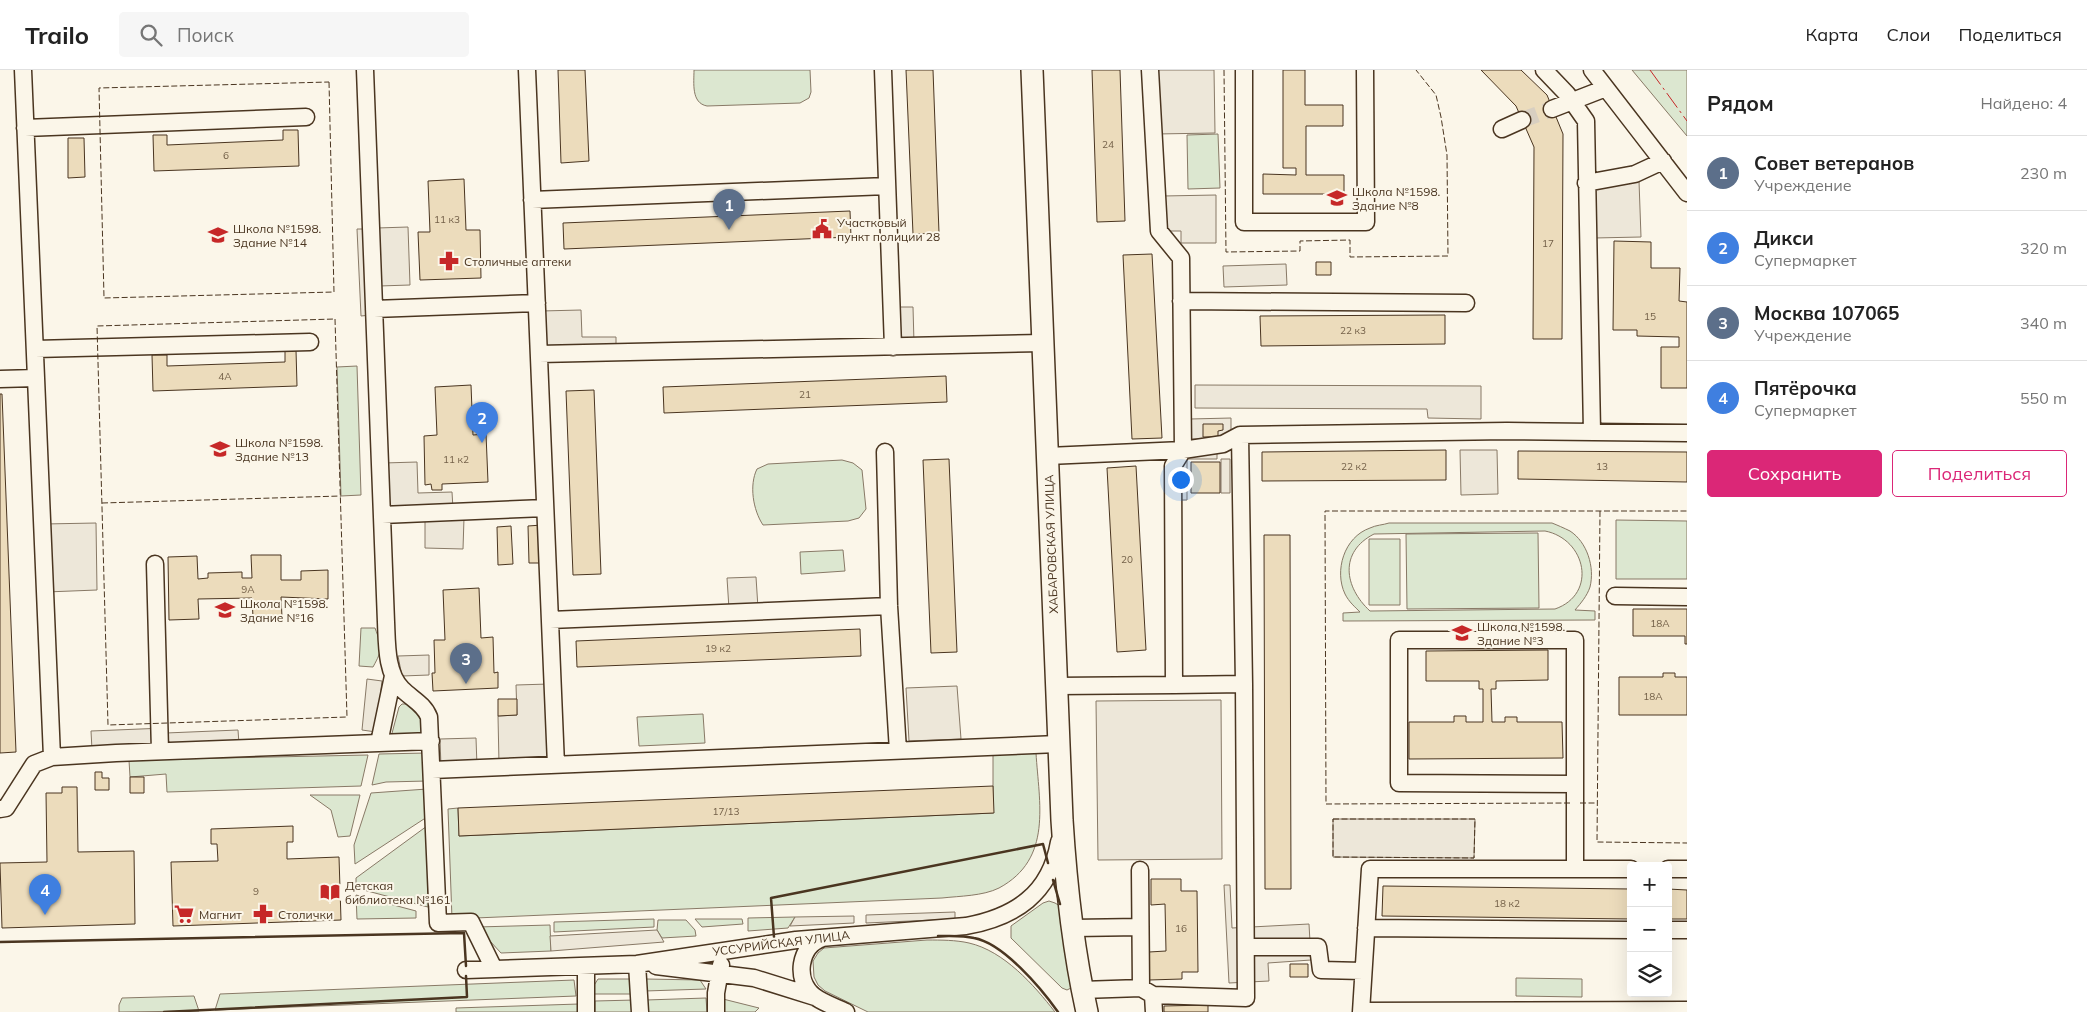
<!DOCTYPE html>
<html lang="ru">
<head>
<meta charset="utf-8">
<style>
  :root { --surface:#fff; --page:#f6f6f6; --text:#222; --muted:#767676; --line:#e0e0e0; --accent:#db2777 }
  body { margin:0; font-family:Mulish,sans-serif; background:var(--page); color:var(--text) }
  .controls { position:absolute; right:15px; bottom:15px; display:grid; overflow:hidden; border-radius:5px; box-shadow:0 5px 20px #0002 }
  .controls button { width:45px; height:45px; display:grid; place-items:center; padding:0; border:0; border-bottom:1px solid var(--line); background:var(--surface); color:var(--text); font:25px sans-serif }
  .you { position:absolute; left:1180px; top:409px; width:18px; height:18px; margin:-12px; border:4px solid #fff; border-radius:50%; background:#1a73e8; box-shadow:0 0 0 8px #1a73e833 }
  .badge { display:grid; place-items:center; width:32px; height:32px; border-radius:50%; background:var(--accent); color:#fff; font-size:16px; font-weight:700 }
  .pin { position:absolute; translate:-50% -41px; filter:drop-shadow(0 1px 2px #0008) }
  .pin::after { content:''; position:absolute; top:26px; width:18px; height:15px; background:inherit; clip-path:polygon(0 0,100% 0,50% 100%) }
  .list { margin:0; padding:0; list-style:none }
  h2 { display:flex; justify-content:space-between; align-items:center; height:65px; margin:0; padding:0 20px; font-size:21px }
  h2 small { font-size:16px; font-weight:400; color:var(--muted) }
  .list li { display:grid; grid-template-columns:32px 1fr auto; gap:15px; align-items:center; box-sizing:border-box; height:75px; padding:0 20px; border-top:1px solid var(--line) }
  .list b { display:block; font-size:19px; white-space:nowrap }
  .list p { margin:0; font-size:16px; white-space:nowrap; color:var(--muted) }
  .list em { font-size:16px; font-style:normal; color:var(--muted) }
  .actions { display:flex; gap:10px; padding:15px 20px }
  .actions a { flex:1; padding:11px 0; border:1px solid var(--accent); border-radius:5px; text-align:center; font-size:18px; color:var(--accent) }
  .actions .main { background:var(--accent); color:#fff }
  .icon { flex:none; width:28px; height:28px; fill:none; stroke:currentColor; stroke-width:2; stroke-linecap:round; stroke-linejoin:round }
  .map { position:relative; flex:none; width:1687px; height:942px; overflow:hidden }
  header { display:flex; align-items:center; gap:30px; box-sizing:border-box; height:70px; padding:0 25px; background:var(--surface); border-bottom:1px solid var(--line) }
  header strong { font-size:24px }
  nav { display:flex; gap:28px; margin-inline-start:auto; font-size:18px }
  .search { width:350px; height:45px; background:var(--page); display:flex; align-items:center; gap:12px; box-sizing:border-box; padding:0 18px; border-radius:5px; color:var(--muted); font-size:19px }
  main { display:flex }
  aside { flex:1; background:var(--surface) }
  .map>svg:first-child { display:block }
  .green { fill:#dce7d0; stroke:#887966; fill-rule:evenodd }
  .parking { fill:#ede7d9; stroke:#887966 }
  .building { fill:#ecdcbc; stroke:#4a3520 }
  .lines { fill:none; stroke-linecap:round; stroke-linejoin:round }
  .minor-tunnel { stroke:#d8cfc1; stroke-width:16; stroke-dasharray:16 8; stroke-linecap:butt }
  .minor-casing { stroke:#4a3520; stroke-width:19 }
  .major-casing { stroke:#4a3520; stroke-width:24 }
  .minor { stroke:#fbf6e9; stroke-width:16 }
  .major { stroke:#fbf6e9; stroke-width:21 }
  .fence { stroke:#4a3520; stroke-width:1; stroke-dasharray:6 2.5; stroke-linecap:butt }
  .wall { stroke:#4a3520; stroke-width:2.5 }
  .power { stroke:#c62828; stroke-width:1; stroke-dasharray:18 4 2.5 4; stroke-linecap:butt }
  .labels { text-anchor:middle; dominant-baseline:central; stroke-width:4; stroke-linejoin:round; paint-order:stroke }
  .number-label { font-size:10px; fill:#725f47 }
  .poi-label { font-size:12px; fill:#4a3520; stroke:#fbf6e9; text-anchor:start }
  .street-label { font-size:12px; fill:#4a3520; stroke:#fbf6e9 }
</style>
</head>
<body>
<header>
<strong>Trailo</strong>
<div class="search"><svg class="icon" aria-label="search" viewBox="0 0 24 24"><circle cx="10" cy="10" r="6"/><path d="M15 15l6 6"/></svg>Поиск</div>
<nav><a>Карта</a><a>Слои</a><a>Поделиться</a></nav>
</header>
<main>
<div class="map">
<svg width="1687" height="942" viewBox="0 0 1687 942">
  <rect width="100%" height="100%" fill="#fbf6e9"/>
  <!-- green -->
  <path class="green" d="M694 0H810L811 22 809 28 800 33 707 36C691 33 694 13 694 0Z
    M1632 0H1687V66Z
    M1218 64 1220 118 1188 119 1187 65Z
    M357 296 361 425 341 426 337 297Z
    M842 390 853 393 862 400 866 439 859 448 848 451 763 455C753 440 749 415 757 399L768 394Z
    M1616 450 1687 451V509H1616Z
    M1389 453H1552C1557 455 1564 458 1570 461 1587 472 1595 497 1590 517 1587 526 1581 533 1575 540L1595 541V550L1343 551V543L1360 542C1355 537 1349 532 1345 524 1334 501 1344 467 1370 458 1376 455 1383 455 1389 453ZM1545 461C1586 469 1598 524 1555 539L1370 541C1344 517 1339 482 1374 464Z
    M1538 463 1539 538 1407 539 1406 464Z
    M1369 469H1400V535H1369Z
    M843 480 845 501 801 504 800 482Z
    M361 558H375C382 577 383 579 373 597L359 596Z
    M402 634H409L421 643 425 667H391L399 637Z
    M703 644 705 673 639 676 637 647Z
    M427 683V711L386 712 372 715 379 684Z
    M1036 683C1039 733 1053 789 999 818 983 826 960 826 942 828L452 849 448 739 458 738 459 766 993 743V684Z
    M368 685 361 716 167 722 166 704 130 707 129 690Z
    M427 719V747L355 794 354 775 371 723Z
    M310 725H360L350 766 338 767 331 740Z
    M427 756 428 837 356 818V808Z
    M356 825 416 841V848L357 849Z
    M1049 831 1055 833 1060 836 1072 914 1071 918 1067 920 1062 918 1011 868V856L1043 833Z
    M795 847 788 858 748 861V848Z
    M654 849V857L554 862V852Z
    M695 849H742L743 854 702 857Z
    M658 850H686L695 860 696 866 662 868 657 860Z
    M550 855 551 881 501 883 477 857Z
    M927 870C941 870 956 870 969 873 1004 881 1034 915 1055 942H868L825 921 818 915 814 907 813 891 818 883 824 878Z
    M1516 908 1582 909V927L1516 926Z
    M598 909H630L634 924H594L593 917Z
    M646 909 700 910 706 919 645 921Z
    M574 910 576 926 215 940 220 924Z
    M194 926 199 941 119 942V935L122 928Z
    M706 928 707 942H646V930Z
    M723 929 759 938 755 942H724Z
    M635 930V942H595V931Z
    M579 934 580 942H456V938Z"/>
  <!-- parking -->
  <path class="parking" d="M1156 0H1214L1215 63 1156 64Z
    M1639 111 1641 167 1594 168 1593 119Z
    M1216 125V173H1181V161H1163V126Z
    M408 157 410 215 379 216 377 158Z
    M357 159H368L371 245 361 246Z
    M1286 194 1287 215 1224 217 1223 196Z
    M900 237H913L914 273 901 274Z
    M581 240 582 267H616V279L542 280 541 241Z
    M1195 315 1481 316V349L1428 348 1427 339 1195 338Z
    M1231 348V369H1190V349Z
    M1217 380V389H1187V430H1177V381Z
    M1460 380H1497L1498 424 1461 425Z
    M1221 389H1230V423H1221Z
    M417 392 418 423 452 422 453 439 386 441 384 393Z
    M425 447 464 448 463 479 425 478Z
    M96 453 97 520 46 522 44 454Z
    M756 507 758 538 729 539 727 508Z
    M429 585V605L402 606 398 586Z
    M367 609 382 611 376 662 362 660Z
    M549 614 552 692 499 694 498 646 517 645 516 615Z
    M957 616 961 669 909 671 906 618Z
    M1221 630 1222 789 1098 790 1096 631Z
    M165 658 166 663 238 660 239 674 92 680 91 661Z
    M476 668 477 696 441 697 440 669Z
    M1333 749H1475L1474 788 1333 787Z
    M1224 815H1230L1232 858 1309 854 1311 890 1268 893 1269 911 1229 913Z
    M955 842V849L866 853V845Z
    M854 846V853L790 856 795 847Z
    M657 860 664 872 551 881 550 866Z"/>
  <!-- building -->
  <path class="building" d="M558 0H585L589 91 561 93Z
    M906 0H933L939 163 913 164Z
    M1092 0H1120L1125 151 1097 152Z
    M1283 0H1305V35H1343V56H1306V105H1344V124H1263V104L1296 105V98H1283Z
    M1481 0H1521L1547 25 1563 64 1562 269H1533L1534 77 1516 36Z
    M283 60H298L299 96 154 101 153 65H167V75L283 70Z
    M68 68H84L85 107 68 108Z
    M464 109 466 160H480L481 208 420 210 418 162H430L428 111Z
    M850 141 851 167 564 179 563 153Z
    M1614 171 1651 172V198H1680L1679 231 1687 232V318H1661V277H1679V267L1637 266V260H1613Z
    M1152 184 1162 368 1132 369 1123 185Z
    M1316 192H1331V205H1316Z
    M1445 245V274L1261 276 1260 246Z
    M296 280 297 316 153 321 152 285H167V296L285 292V281Z
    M946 306 947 332 664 343 663 317Z
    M471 315 473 365 486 364 488 412 442 414V420H432L431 414 425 415 424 366 437 365 435 317Z
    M594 320 601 504 573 505 566 321Z
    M0 324H2L16 682 0 683Z
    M1203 354H1223V360L1218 361V367H1203Z
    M1446 380V410L1262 411V382Z
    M1518 381 1687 382V412L1518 409Z
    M949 389 957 582 931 583 923 390Z
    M1191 392H1220V423H1191Z
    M1136 396 1146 580 1117 582 1107 398Z
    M542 455 544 493H529L528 456Z
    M511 456 513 494 498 495 497 457Z
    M1264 465H1290L1291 819H1265Z
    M251 485H281V510H301V501L328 500V529L281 527 282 547H253L252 528 198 529 199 549 169 550 168 487 197 486 198 509 208 508V503L242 502V508H252Z
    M479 518 481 568 493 567 494 603 498 602V618L433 621 432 603H435L434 570H445L443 520Z
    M1633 539H1687V574H1685V566H1633Z
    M860 559 861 586 577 597 576 571Z
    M1548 580V610L1496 611V619H1491L1492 652H1505V647H1517V652H1562L1563 688 1409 689V652H1454V646H1466V652H1483V619H1479V611H1426V581Z
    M1663 603H1675V607H1687V645H1619V607H1663Z
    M498 629H517V645L498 646Z
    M95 702H102V708H109V720H95Z
    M130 707H144V723H130Z
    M993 716 994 743 459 766 458 738Z
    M62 717H77L78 782 134 781 135 854 2 858 0 793 47 792 46 723H62Z
    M293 756V772H287V789L339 787 341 850 173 856 171 792 218 791 217 774H211V759Z
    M1151 809H1181V821H1197L1198 902H1182V909L1149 910V882L1166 881 1165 834 1151 835Z
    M1383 816 1631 819V849L1382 846Z
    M1668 819 1687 820V849H1668Z
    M1290 894H1308V907H1290Z
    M1208 935V942H1164V936Z"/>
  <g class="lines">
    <!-- minor-tunnel -->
    <path class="minor-tunnel" d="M1522 50 1552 39"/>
    <defs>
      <path id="minor" d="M23 0 52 687
        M365 0 386 552C387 574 386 603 402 619 412 629 424 634 429 647L438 853 471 852 494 899
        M527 0 556 695
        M883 0 893 277
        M1244 0V152H1366L1365 0
        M1544 0 1567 24 1586 51 1592 361
        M1592 0 1687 123
        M1552 39 1606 18
        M25 58 306 47
        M1502 59 1522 50
        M1586 113 1635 104 1663 91
        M532 130 887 116
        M1181 231 1466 233
        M374 239 537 233
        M35 279 310 272
        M539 284 1043 273
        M0 309 36 308
        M1240 365 1507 361 1687 363
        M885 382 889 536 898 681
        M1048 386 1183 380 1223 374 1240 365 1244 614 1246 928 1153 925
        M382 445 545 438
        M155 494 160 681
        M1615 526 1687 527
        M550 550 889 536
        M1174 615 1244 614
        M1056 616 1174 615 1173 396 1183 380 1181 188 1159 161 1150 0
        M379 673 393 606
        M432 700 1058 674
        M0 739 6 738 34 694 52 687 116 683 431 671
        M1575 799V570H1399V713L1575 714
        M1668 799H1687
        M1140 800 1141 918 1153 925 1154 942
        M1073 858 1140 857
        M1366 858 1631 860
        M1668 860H1687
        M823 868C799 876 794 910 814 926 823 933 836 937 846 942
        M1246 877H1318L1321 900 1363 901
        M637 894 640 942
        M586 896V942
        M656 896 754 908 815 927
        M466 900 637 894 796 870 966 856C1015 847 1050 824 1059 772
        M1082 920 1141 918
        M1361 941 1687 940
        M716 942V923L721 895
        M1361 942 1370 799H1631"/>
      <path id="major" d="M1032 0 1062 750C1066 814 1073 879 1087 942"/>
    </defs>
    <!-- minor casing -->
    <use href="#minor" class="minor-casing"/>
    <!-- major casing -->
    <use href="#major" class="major-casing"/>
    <!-- minor -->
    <use href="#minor" class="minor"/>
    <!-- major -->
    <use href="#major" class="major"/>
    <!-- fence -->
    <path class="fence" d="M1224 0 1226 182 1300 181V171L1350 170V187L1448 186 1447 85 1441 47 1436 25 1416 0
      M329 12 334 222 104 228 99 18Z
      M335 249 347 647 108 655 97 256Z
      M102 433 341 426
      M1600 441 1597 772 1687 773
      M1570 733 1326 734 1325 441H1687
      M1580 733H1597
      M1333 749H1475L1474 788 1333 787Z"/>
    <!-- wall -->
    <path class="wall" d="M1053 810 1060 834
      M938 866C950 866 962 865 974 868 1003 873 1041 918 1058 942
      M774 867 771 828 1043 774 1048 793
      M0 872 464 863 466 896
      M164 942 467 927 466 906"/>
    <!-- power -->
    <path class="power" d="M1650 0 1687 51"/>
  </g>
  <!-- icons -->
  <defs>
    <symbol id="school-bare" viewBox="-9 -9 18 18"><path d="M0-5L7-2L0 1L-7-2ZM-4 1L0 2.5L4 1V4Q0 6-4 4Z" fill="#c62828" stroke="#fbf6e9" stroke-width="2.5" paint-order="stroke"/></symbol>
    <symbol id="civic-bare" viewBox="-9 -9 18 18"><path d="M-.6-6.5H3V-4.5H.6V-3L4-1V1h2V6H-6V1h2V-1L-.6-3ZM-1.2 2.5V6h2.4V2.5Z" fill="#c62828" stroke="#fbf6e9" stroke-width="2.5" paint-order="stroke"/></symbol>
    <symbol id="pharmacy-bare" viewBox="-9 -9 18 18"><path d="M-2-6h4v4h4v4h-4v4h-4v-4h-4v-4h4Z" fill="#c62828" stroke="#fbf6e9" stroke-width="2.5" paint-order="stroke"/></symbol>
    <symbol id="library-bare" viewBox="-9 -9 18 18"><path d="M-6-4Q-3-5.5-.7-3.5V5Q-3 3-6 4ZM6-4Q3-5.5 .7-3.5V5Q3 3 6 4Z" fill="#c62828" stroke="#fbf6e9" stroke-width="2.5" paint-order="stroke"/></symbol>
    <symbol id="supermarket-bare" viewBox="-9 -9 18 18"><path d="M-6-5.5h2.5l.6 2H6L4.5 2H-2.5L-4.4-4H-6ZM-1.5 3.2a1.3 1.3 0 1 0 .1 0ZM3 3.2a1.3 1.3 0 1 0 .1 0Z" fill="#c62828" stroke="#fbf6e9" stroke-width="2.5" paint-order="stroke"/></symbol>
  </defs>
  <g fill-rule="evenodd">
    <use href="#school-bare" x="1323" y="114" width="28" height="28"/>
    <use href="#civic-bare" x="808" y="145" width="28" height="28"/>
    <use href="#school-bare" x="204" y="151" width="28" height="28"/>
    <use href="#pharmacy-bare" x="435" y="177" width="28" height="28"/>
    <use href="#school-bare" x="206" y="365" width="28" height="28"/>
    <use href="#school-bare" x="211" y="526" width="28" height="28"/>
    <use href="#school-bare" x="1448" y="549" width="28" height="28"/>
    <use href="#library-bare" x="316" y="808" width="28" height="28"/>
    <use href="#supermarket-bare" x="170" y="830" width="28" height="28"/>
    <use href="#pharmacy-bare" x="249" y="830" width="28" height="28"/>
  </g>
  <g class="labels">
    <!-- number labels -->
    <g class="number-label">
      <text x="1108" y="74">24</text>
      <text x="226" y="85">6</text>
      <text x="447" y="149">11 к3</text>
      <text x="1548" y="173">17</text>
      <text x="1650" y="246">15</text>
      <text x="1353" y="260">22 к3</text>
      <text x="225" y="306">4А</text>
      <text x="805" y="324">21</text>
      <text x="456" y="389">11 к2</text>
      <text x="1354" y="396">22 к2</text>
      <text x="1602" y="396">13</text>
      <text x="1127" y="489">20</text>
      <text x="248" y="519">9А</text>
      <text x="1660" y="553">18А</text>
      <text x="718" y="578">19 к2</text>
      <text x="1653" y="626">18А</text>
      <text x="726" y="741">17/13</text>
      <text x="256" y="821">9</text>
      <text x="1507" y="833">18 к2</text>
      <text x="1181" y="858">16</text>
    </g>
    <!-- poi labels -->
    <g class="poi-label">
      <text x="1352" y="121">Школа №1598.<tspan x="1352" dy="14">Здание №8</tspan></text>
      <text x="837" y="152">Участковый<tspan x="837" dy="14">пункт полиции 28</tspan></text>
      <text x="233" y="158">Школа №1598.<tspan x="233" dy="14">Здание №14</tspan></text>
      <text x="464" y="191">Столичные аптеки</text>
      <text x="235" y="372">Школа №1598.<tspan x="235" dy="14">Здание №13</tspan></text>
      <text x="240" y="533">Школа №1598.<tspan x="240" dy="14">Здание №16</tspan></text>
      <text x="1477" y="556">Школа №1598.<tspan x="1477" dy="14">Здание №3</tspan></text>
      <text x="345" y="815">Детская<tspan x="345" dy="14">библиотека №161</tspan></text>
      <text x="199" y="844">Магнит</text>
      <text x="278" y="844">Столички</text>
    </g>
    <!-- street labels -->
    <g class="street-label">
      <text transform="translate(1051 474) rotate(-92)">ХАБАРОВСКАЯ УЛИЦА</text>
      <text transform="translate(781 873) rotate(-7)">УССУРИЙСКАЯ УЛИЦА</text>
    </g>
  </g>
</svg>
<div class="controls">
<button>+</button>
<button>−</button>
<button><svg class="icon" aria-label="layers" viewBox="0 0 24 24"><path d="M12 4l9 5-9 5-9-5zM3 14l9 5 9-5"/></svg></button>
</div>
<div class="you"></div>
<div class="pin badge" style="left:729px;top:160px;background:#5c6f8a">1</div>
<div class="pin badge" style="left:482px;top:373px;background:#3f7fe0">2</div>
<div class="pin badge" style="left:466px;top:614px;background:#5c6f8a">3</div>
<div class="pin badge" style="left:45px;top:845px;background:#3f7fe0">4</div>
</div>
<aside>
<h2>Рядом<small>Найдено: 4</small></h2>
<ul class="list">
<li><span class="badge" style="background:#5c6f8a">1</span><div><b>Совет ветеранов</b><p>Учреждение</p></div><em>230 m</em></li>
<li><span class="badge" style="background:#3f7fe0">2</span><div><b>Дикси</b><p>Супермаркет</p></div><em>320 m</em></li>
<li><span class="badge" style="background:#5c6f8a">3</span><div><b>Москва 107065</b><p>Учреждение</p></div><em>340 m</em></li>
<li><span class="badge" style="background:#3f7fe0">4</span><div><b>Пятёрочка</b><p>Супермаркет</p></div><em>550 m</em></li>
</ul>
<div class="actions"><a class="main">Сохранить</a><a>Поделиться</a></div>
</aside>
</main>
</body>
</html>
